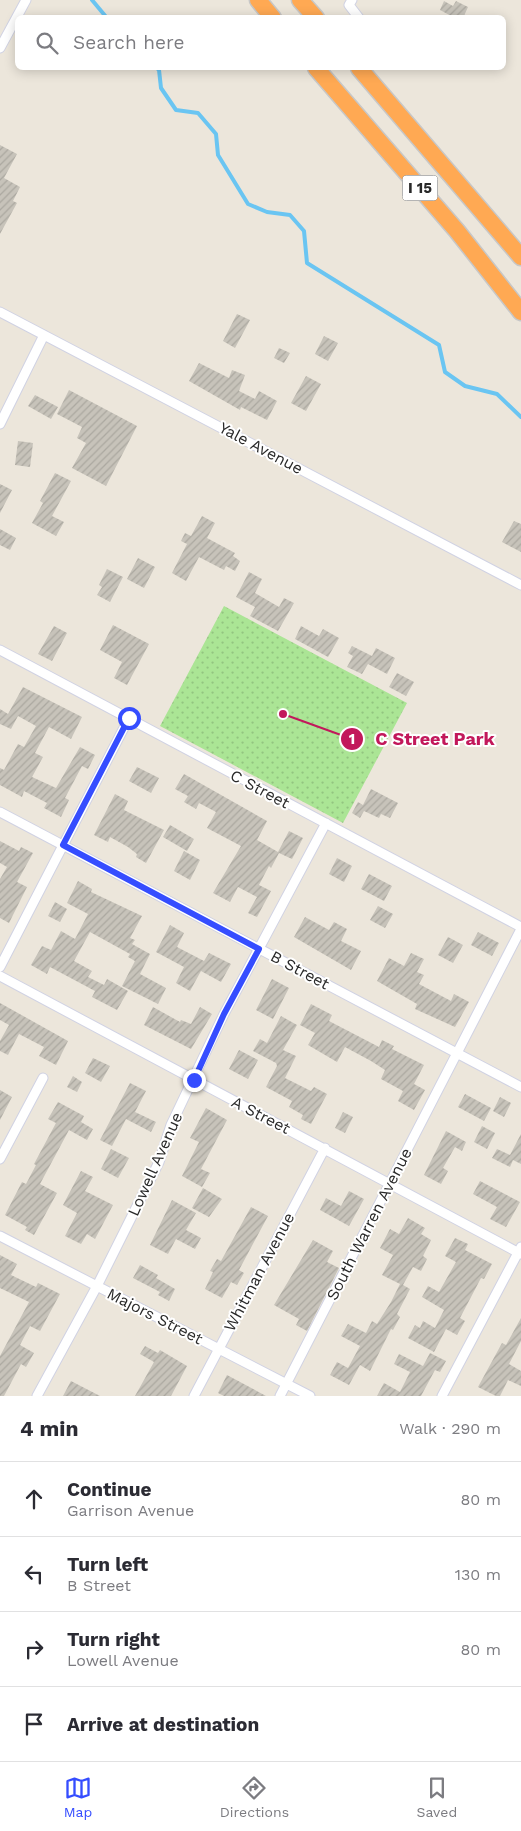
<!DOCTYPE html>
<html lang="en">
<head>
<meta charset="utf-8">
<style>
  :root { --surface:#fff; --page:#f2f2f3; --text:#2b2b33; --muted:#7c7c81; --line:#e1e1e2; --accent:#354dff }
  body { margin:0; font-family:"Work Sans",sans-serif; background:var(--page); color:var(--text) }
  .stop { position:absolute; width:15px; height:15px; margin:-11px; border:4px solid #354dff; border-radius:50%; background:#fff }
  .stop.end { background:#354dff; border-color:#fff; box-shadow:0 1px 5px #0008 }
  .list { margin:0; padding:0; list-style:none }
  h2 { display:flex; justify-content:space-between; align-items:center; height:65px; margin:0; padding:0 20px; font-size:21px }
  h2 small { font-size:16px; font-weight:400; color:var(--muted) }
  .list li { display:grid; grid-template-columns:32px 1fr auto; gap:15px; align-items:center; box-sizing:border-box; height:75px; padding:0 20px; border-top:1px solid var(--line) }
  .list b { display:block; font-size:19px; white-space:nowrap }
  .list p { margin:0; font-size:16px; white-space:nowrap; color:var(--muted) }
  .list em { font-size:16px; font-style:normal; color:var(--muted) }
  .icon { flex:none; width:28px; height:28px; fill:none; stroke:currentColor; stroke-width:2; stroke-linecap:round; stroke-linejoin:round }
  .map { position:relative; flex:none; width:521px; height:1396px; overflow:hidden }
  .search { position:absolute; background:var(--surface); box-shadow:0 2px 12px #0003; left:15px; right:15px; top:15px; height:55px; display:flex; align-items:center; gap:12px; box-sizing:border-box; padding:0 18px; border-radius:8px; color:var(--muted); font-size:19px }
  .sheet { height:365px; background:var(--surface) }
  nav { display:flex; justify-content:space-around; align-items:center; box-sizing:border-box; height:70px; border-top:1px solid var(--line); background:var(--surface); font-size:14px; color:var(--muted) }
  nav a { display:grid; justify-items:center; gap:2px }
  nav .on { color:var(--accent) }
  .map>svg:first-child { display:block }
  .park { fill:url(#park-dots) }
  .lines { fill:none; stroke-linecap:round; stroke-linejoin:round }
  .stream { stroke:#6ac5f2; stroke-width:4 }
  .building { fill:url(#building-hatch) }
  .minor-casing { stroke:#d0d2e3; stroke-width:11 }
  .motorway-casing { stroke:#c7c7c7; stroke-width:19 }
  .minor { stroke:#fff; stroke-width:9 }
  .motorway { stroke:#ffa953; stroke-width:16 }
  .route { stroke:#354dff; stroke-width:6 }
  .labels { text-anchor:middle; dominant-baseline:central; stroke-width:4; stroke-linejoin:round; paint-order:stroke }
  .shield { fill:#fff; stroke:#696969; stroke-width:1 }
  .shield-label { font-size:15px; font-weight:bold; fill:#292929 }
  .street-label { font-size:16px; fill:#292929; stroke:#fff }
  .leader { fill:none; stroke:#c2185b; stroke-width:2 }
  .callout-dot { fill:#c2185b; stroke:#fff; stroke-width:2 }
  .mark-label { font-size:15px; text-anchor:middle; font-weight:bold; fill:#fff }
  .callout-label { font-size:18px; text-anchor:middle; font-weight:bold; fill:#c2185b; stroke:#fff; stroke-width:4; stroke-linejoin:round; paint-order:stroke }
</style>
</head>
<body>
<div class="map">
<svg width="521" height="1396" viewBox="0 0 521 1396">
  <defs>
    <pattern id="park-dots" width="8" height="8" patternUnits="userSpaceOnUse" patternTransform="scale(1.25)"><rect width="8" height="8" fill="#abe595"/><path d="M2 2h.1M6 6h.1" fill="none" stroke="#93c480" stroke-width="1.8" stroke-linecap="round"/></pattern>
    <pattern id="building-hatch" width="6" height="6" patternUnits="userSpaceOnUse" patternTransform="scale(1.25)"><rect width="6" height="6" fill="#c7c3ba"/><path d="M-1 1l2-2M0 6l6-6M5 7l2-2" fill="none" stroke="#aba8a0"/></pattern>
  </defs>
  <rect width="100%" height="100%" fill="#ece6db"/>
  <!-- park -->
  <path class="park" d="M224 606 407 703 343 823 160 726Z"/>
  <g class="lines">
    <!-- stream -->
    <path class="stream" d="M92 0 107 18
      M157 68 159 70 161 88 176 110 198 113 216 134 218 155 248 204 267 212 290 215 304 231 307 263 439 345 445 372 465 386 497 394 521 417"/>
  </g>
  <!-- building -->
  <path class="building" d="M444 1 453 6 456 1 468 7 463 18H455L440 10Z
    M0 145 17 154 4 178 20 187 13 201 17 203 0 234Z
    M237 314 250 320 235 348 223 341Z
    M324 336 338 343 328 361 315 354Z
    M279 348 290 353 284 363 274 358Z
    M199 363 229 378 232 370 245 375 239 391 255 399 259 391 277 401 267 420 241 407 240 410 189 381Z
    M306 376 321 384 306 411 291 403Z
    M69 390 137 426 106 486 72 468 86 443 77 438 82 427 57 414Z
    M35 395 58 407 51 419 28 406Z
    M18 441 33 443 30 467 15 465Z
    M55 473 71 481 52 516 64 522 56 536 32 523 43 503 40 501Z
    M0 484 12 490 0 513Z
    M202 516 215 523 207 538 235 553 233 556 240 561 235 571 226 566 224 570 199 557 186 581 172 573 187 544 181 541 185 533 191 536Z
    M514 521 521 524V552L502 542Z
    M0 529 16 538 10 550 0 545Z
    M138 558 155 567 144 588 127 579Z
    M107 569 123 577 110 602 97 595 102 587 99 585Z
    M249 572 262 579 255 593 279 607 284 598 294 603 278 631 250 616 255 607 236 597Z
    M113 625 149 644 127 685 114 678 122 662 100 650Z
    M54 626 67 633 52 661 38 654Z
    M301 626 319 636 323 629 339 638 328 657 295 639Z
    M352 646 372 656 376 648 395 658 387 674 368 664 362 674 347 667 353 656 348 653Z
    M397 673 414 682 406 696 389 687Z
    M23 687 82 717 71 739 49 727 35 753 43 757 32 777 56 788 80 747 95 755 88 769 82 766 65 798 69 800 61 817 44 808 47 803 24 791 22 797 0 785V768L4 770 18 744 24 747 36 726 18 716 11 729 0 724V709L8 714Z
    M137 767 159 778 151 793 129 781Z
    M184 774 267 821 257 840 278 852 289 831 303 838 292 859 279 853 271 868 269 866 259 885 271 891 257 917 248 913 257 897 238 887 230 902 213 893 241 846 207 828 216 812 199 803 196 809 184 802 188 796 175 789Z
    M371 789 398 803 390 818 381 814 379 818 364 811 360 818 352 813 358 802 363 805Z
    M115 794 128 801 124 810 164 830 146 863 136 857 137 854 128 847 110 837 108 842 94 835Z
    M170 825 194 839 187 851 163 837Z
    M0 841 19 851 21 847 33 853 17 882 27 887 9 923 0 918V879L7 867 0 863Z
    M184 851 200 860 190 880 174 871Z
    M337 858 352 866 344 882 329 874Z
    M369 874 392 886 384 901 361 889Z
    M78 881 92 889 91 892 142 916 130 938 135 940 132 944 150 954 140 974 166 988 158 1004 122 986 135 961 128 957 130 954 90 932 74 961 92 971 88 977 104 985 107 979 128 991 117 1010 92 997 95 991 50 967 47 974 31 965 42 946 51 950 61 931 75 939 88 914 67 903Z
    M55 902 67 909 60 922 48 916Z
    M378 906 393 914 385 928 370 920Z
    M305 917 329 930 334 922 347 929 341 941 361 951 351 970 294 937Z
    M170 925 184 933 177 947 204 961 209 953 231 964 221 982 201 971 190 991 176 983 184 967 156 952Z
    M478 932 499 943 492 956 471 945Z
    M448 937 463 945 453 963 438 955Z
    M411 953 424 959 417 972 424 975 419 984 451 1001 454 994 469 1002 455 1027 415 1009 417 1004 377 981 389 958 404 966Z
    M272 979 289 988 273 1019 256 1010Z
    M0 1003 68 1041 56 1065 39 1056 44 1047 19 1034 8 1055 0 1051V1041L9 1025 0 1020Z
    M311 1004 332 1015 329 1021 379 1047 382 1040 394 1046 392 1049 424 1065 414 1084 425 1090 414 1110 398 1101 403 1091 381 1079 385 1070 371 1061 345 1047 337 1062 308 1045 315 1033 300 1025Z
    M153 1007 180 1022 181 1020 191 1024 200 1007 212 1014 191 1049 144 1025Z
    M281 1016 297 1025 283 1050 296 1056 285 1078 311 1091 314 1087 327 1094 311 1124 301 1119 303 1115 289 1107 292 1101 266 1087 277 1066 276 1063 253 1051 260 1039 267 1043Z
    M239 1050 258 1060 248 1079 229 1069Z
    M93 1058 110 1066 101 1082 85 1073Z
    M73 1076 82 1082 77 1092 67 1087Z
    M130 1083 146 1091 135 1112 156 1122 151 1132 126 1119 112 1146 100 1140Z
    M0 1090 12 1097 0 1120Z
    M465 1094 491 1108 484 1121 458 1107Z
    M500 1097 511 1103 504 1117 493 1111Z
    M58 1102 84 1116 81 1122 93 1129 87 1140 69 1130 40 1184 57 1193 34 1235 25 1230 27 1227 5 1215 22 1182 26 1184 36 1165 34 1164 56 1123 48 1119Z
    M206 1108 227 1120 201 1169 210 1173 202 1187 182 1176 199 1142 190 1138Z
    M343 1112 353 1117 345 1133 335 1128Z
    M482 1126 495 1133 487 1149 474 1142Z
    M446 1131 466 1142 462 1151 455 1147 443 1168 448 1171 441 1184 424 1175Z
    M521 1134V1164L513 1160 510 1167 492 1158 497 1149 510 1155Z
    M111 1149 129 1158 118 1178 101 1169Z
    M81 1171 93 1177 85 1191 113 1205 95 1239 87 1234 81 1244 65 1236 77 1213 63 1205Z
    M480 1181 520 1202 506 1227 490 1219 497 1207 473 1194Z
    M203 1188 222 1199 209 1217 192 1208Z
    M349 1191 364 1199 349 1226 320 1210 326 1198 341 1206Z
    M172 1200 196 1213 186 1230 201 1238 195 1249 176 1239 168 1254 150 1245Z
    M251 1207 268 1216 239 1270 244 1273 237 1285 231 1282 222 1298 205 1289 213 1272 210 1271 217 1259 221 1261Z
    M408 1218 425 1228 421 1234 431 1240 423 1256 427 1259 421 1271 413 1267 403 1285 410 1289 397 1314 400 1317 393 1330 391 1329 370 1371 360 1365 349 1385 330 1375 337 1362 348 1368 360 1346 341 1336 348 1324 366 1333 372 1321 377 1324 391 1302 400 1284 382 1275 393 1255 380 1248 390 1229 399 1234Z
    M455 1238 468 1244 465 1250 492 1264 484 1279 481 1278 460 1318 465 1321 457 1335 446 1329 434 1352 408 1338 415 1325 420 1328 423 1321 435 1328 444 1310 422 1297 428 1286 439 1292 456 1262 445 1256Z
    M313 1240 333 1251 327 1262 339 1268 307 1331 296 1325 299 1319 274 1305Z
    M0 1255 17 1264 11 1275 36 1287 38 1283 60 1294 40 1331 30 1326 20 1345 34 1353 26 1367 21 1364 4 1396H0V1356L29 1302 0 1288Z
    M140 1265 158 1275 156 1278 175 1289 169 1301 158 1295 160 1292 133 1278Z
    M521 1318V1341L509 1364 521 1371V1386L508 1380 500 1396H496L478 1387 502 1343 506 1345Z
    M145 1346 158 1353 160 1350 187 1366 171 1396H135L154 1362 140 1354Z
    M430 1353 446 1361 440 1372 435 1370 421 1396H377L384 1383 400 1392 410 1372 394 1364 399 1354 423 1366Z
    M227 1375 266 1396H224L218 1393Z
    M71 1381 100 1396H63Z"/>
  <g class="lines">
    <defs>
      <path id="minor" d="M352 0 349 5 359 18
        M0 48 26 0
        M0 312 521 585
        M0 424 44 335
        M0 650 521 927
        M0 812 521 1087
        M0 967 129 718
        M0 976 521 1254
        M0 1159 43 1078
        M0 1236 310 1396
        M37 1396 97 1286 159 1162 171 1125 224 1014 326 823
        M194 1396 325 1148
        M280 1396 521 929
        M442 1396 521 1247"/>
      <path id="motorway" d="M258 0 273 18
        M300 0 316 18
        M316 68 457 231 521 312
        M359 68 521 257"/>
    </defs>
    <!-- minor casing -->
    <use href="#minor" class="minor-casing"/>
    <!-- motorway casing -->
    <use href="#motorway" class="motorway-casing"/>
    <!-- minor -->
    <use href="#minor" class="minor"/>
    <!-- motorway -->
    <use href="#motorway" class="motorway"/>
  </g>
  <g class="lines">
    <!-- route -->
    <path class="route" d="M129 718 63 845 259 949 224 1014 194 1080"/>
  </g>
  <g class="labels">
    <!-- shield labels -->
    <rect class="shield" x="402.5" y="175.5" width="35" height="25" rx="4"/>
    <g class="shield-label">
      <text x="420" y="188">I 15</text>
    </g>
    <!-- street labels -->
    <g class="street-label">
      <text transform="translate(261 448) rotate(28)">Yale Avenue</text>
      <text transform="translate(260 789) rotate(28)">C Street</text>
      <text transform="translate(300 970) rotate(28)">B Street</text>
      <text transform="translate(261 1115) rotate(27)">A Street</text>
      <text transform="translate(155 1164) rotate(-66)">Lowell Avenue</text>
      <text transform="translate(369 1224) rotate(-63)">South Warren Avenue</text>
      <text transform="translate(259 1272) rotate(-62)">Whitman Avenue</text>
      <text transform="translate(155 1316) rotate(27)">Majors Street</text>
    </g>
  </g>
  <!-- callouts -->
  <path class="leader" d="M283 714L352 739"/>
  <g class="callout-dot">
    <circle cx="283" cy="714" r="5"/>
    <circle cx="352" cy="739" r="12"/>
  </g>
  <g class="mark-label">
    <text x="352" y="744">1</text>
  </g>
  <g class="callout-label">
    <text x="435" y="745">C Street Park</text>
  </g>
</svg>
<div class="stop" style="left:129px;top:718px"></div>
<div class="stop end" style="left:194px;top:1080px"></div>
<div class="search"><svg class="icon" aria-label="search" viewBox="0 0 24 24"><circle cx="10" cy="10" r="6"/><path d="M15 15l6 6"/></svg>Search here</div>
</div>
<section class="sheet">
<h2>4 min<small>Walk · 290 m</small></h2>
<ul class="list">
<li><svg class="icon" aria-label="ahead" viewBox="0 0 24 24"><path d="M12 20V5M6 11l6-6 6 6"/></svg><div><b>Continue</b><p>Garrison Avenue</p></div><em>80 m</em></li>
<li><svg class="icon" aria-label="left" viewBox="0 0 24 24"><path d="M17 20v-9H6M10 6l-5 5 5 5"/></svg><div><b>Turn left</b><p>B Street</p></div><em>130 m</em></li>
<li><svg class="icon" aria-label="right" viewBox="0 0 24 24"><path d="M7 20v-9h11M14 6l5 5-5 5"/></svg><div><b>Turn right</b><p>Lowell Avenue</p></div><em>80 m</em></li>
<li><svg class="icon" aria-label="arrive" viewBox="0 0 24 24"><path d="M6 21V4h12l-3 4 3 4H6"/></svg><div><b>Arrive at destination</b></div></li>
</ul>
</section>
<nav>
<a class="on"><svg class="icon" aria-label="map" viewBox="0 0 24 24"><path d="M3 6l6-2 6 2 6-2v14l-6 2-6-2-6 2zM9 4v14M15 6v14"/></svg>Map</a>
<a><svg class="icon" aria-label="directions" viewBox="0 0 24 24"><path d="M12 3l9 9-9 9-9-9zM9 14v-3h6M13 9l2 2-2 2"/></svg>Directions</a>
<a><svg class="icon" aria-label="saved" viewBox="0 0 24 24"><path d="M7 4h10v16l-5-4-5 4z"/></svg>Saved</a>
</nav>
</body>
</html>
